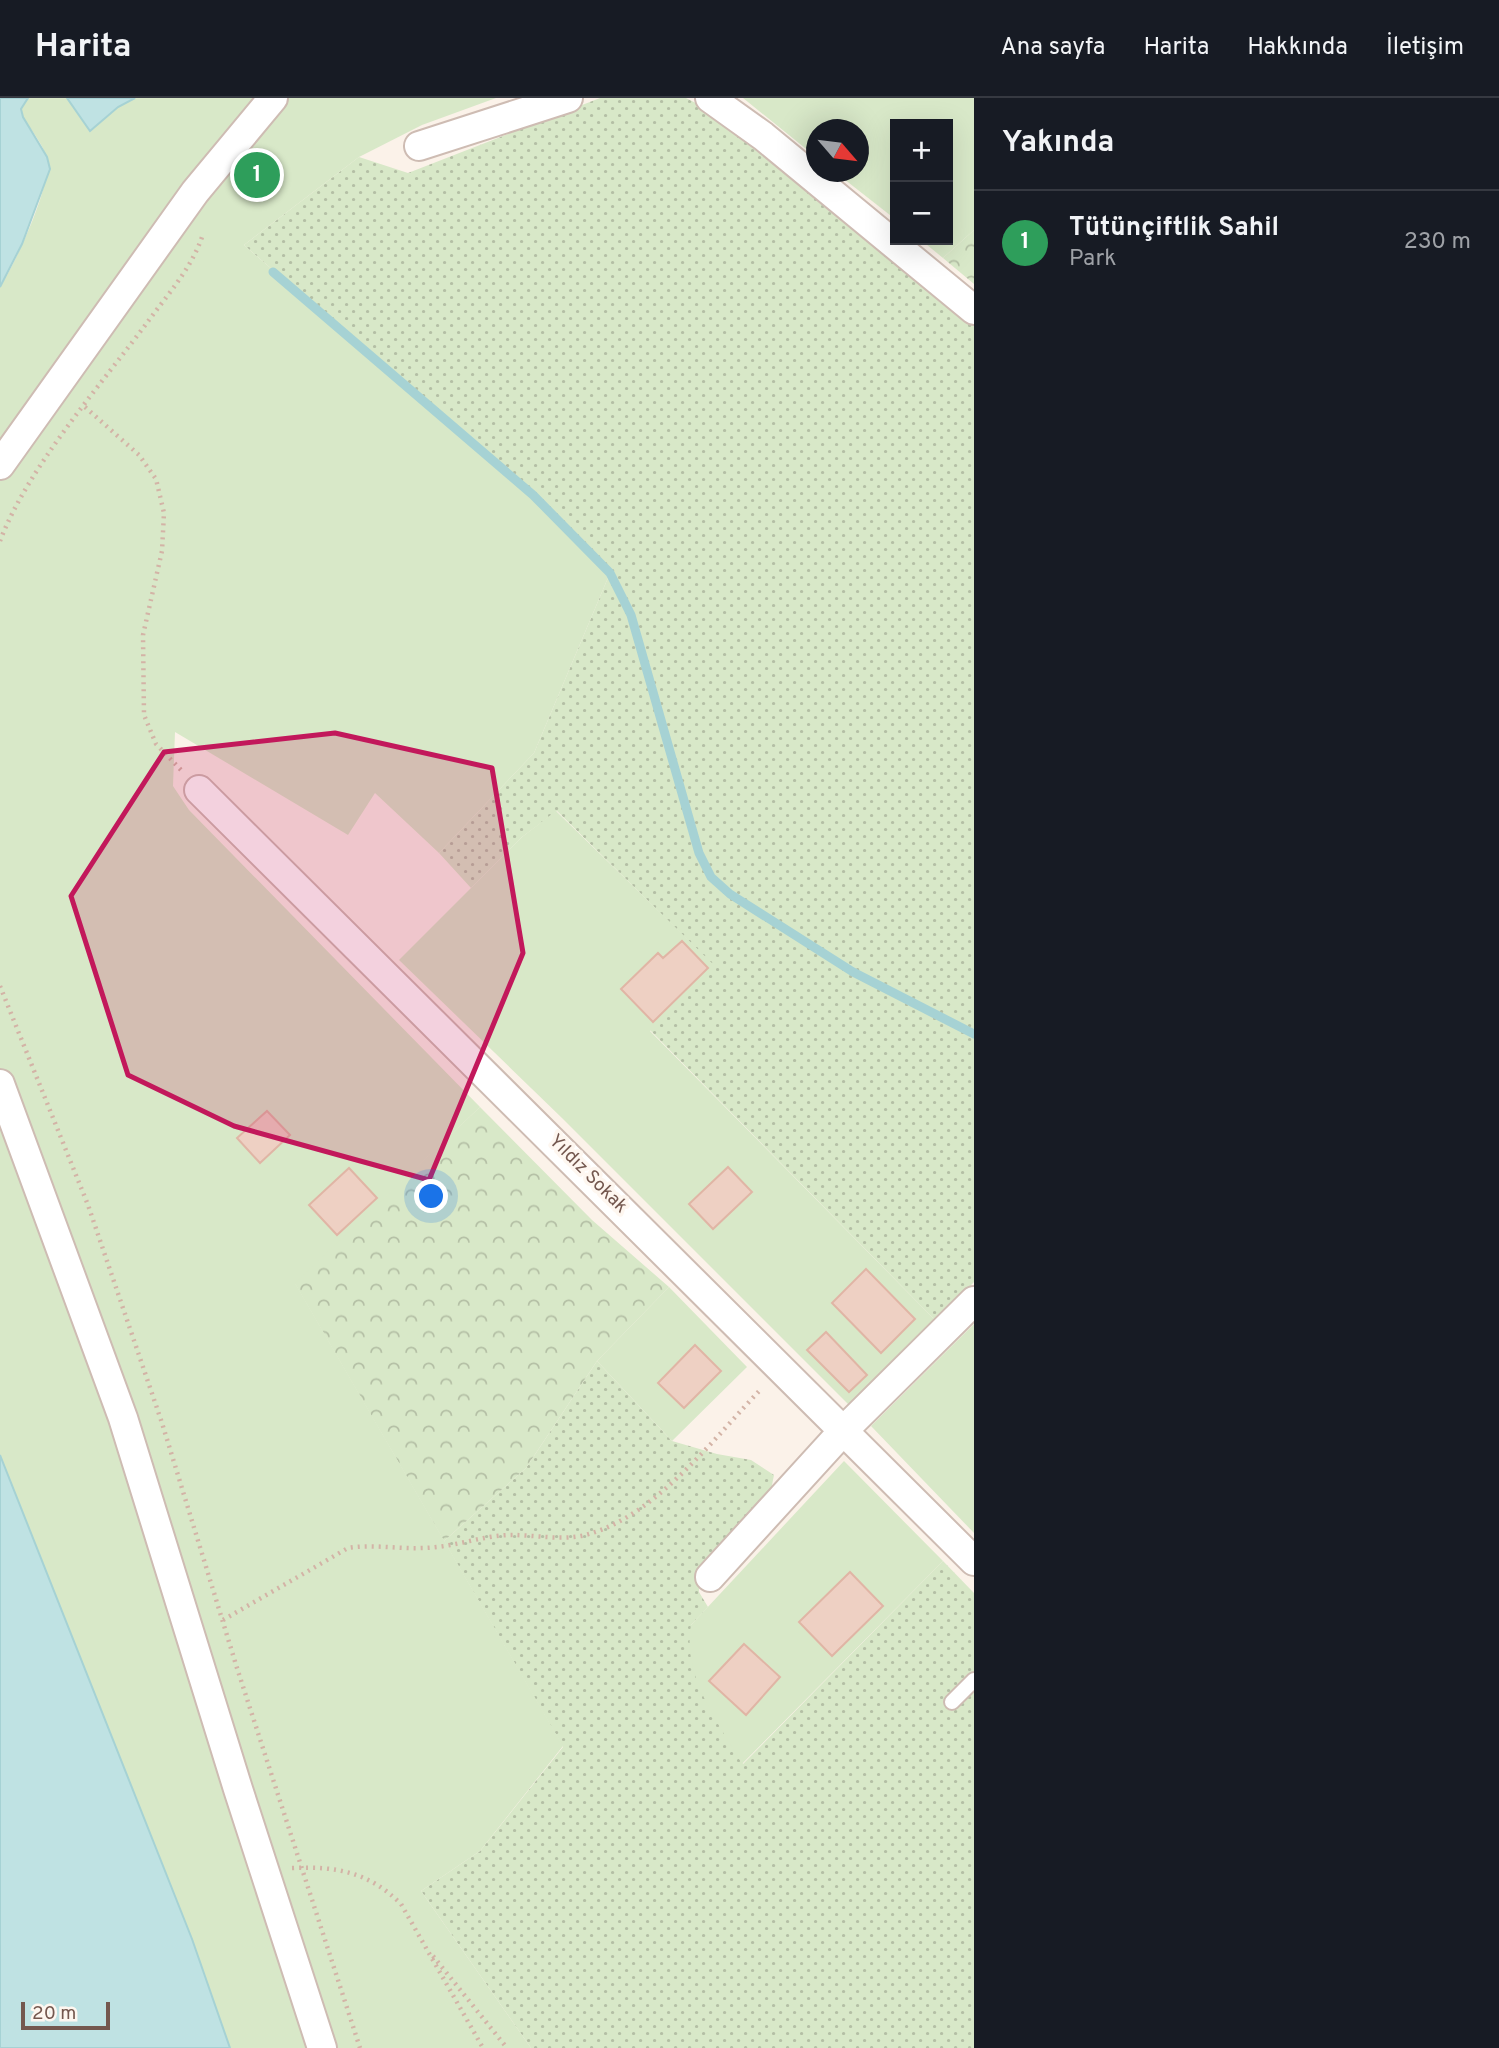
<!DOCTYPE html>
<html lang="tr">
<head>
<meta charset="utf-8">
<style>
  :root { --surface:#171b24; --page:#20242c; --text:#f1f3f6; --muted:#9ea1a6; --line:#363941; --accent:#db6859 }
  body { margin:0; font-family:Overpass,sans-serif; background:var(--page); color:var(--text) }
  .controls { position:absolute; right:21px; top:21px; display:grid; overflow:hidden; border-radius:0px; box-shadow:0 7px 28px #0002 }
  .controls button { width:63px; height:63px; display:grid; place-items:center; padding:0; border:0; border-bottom:2px solid var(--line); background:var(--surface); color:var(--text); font:35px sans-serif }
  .compass { position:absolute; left:806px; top:21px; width:63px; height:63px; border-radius:50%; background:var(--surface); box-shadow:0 7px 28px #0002; rotate:118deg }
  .scale { position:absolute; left:21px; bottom:18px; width:89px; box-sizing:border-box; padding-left:7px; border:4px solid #74584f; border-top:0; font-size:19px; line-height:24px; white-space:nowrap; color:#74584f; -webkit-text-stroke:5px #fef7f0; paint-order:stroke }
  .you { position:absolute; left:432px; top:1099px; width:24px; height:24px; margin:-18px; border:5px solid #fff; border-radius:50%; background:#1a73e8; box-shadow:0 0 0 10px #1a73e833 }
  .badge { display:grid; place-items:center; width:46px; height:46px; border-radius:50%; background:var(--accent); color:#fff; font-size:23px; font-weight:700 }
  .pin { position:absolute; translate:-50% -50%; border:4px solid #fff; box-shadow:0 2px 7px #0006 }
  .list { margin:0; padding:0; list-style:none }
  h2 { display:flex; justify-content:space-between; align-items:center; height:91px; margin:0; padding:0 28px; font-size:30px }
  h2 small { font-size:23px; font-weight:400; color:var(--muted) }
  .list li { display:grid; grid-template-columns:46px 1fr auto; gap:21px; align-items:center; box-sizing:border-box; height:105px; padding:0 28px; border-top:2px solid var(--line) }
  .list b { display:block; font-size:26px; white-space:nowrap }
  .list p { margin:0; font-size:23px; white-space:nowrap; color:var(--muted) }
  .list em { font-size:23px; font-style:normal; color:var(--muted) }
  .map { position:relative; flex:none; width:974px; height:1950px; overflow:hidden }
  header { display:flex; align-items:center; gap:42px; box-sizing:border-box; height:98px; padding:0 35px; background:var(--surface); border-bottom:2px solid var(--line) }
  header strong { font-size:33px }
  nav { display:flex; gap:38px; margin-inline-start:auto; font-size:24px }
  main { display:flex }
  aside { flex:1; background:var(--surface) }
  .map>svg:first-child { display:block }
  .grass { fill:url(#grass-dots) }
  .forest { fill:url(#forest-crowns) }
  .green { fill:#d8e8c8 }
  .water { fill:#bfe2e3; stroke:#a6d2d4; stroke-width:2 }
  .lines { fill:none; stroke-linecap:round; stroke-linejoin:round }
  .stream { stroke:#a6d2d4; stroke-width:9 }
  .building { fill:#eed0c3; stroke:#e0b5a5; stroke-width:2 }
  .lane-casing { stroke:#cebcb3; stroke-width:18 }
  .street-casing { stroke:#cebcb3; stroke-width:32 }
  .path { stroke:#d3b3a6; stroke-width:4.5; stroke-dasharray:2 5; stroke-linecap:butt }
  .lane { stroke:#fff; stroke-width:14 }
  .street { stroke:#fff; stroke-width:28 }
  .marked { fill:#c2185b; fill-opacity:0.2; stroke:#c2185b; stroke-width:5; stroke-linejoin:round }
  .labels { text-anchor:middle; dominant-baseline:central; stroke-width:7; stroke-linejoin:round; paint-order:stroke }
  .street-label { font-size:19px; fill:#74584f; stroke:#fef7f0 }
</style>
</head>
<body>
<header>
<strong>Harita</strong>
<nav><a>Ana sayfa</a><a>Harita</a><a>Hakkında</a><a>İletişim</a></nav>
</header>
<main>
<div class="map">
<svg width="974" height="1950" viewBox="0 0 974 1950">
  <defs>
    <pattern id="grass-dots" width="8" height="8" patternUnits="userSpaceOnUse" patternTransform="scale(1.75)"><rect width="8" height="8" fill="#d8e8c8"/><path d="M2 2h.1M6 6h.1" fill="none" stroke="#b4bfa5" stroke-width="1.8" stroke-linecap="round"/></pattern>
    <pattern id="forest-crowns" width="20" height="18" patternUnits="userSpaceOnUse" patternTransform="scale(1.75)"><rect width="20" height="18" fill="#d8e8c8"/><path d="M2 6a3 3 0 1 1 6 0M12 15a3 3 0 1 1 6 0" fill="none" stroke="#b4bfa5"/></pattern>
  </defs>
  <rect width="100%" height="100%" fill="#fbf2e9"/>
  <!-- grass -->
  <path class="grass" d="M600 0H686L711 13 974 227V1184L936 1223 650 932 714 868 557 713 522 739 471 790 439 755 534 655 610 475 533 397 244 147 359 59 408 75Z
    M597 1263 672 1343 717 1356 751 1362 774 1377 770 1397 699 1478V1494L708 1509 691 1527 743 1666 943 1463 974 1495V1950H531L421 1793 480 1753 563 1649 444 1443 526 1370Z"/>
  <!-- forest -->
  <path class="forest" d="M974 132V186L943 160Z
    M480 1009 592 1122 669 1189 597 1263 526 1370 444 1443 294 1184Z"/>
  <!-- green -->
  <path class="green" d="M28 0H67L90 32 118 9 135 0H496L422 27 359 59 244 147 533 397 610 475 534 655 439 755 375 695 348 737 175 634 173 688 189 712 480 1009 295 1185 563 1648 480 1753 421 1793 531 1950H230L192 1841 0 1357V189C15 166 52 87 47 61 44 47 30 31 23 19L21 11Z
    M743 0H974V132L943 160 921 142H948V26H895V121L835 74H858V32H816V59Z
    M556 713 715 868 650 933 936 1223 850 1308 562 1020 399 862 522 739Z
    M669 1189 747 1269 672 1343 597 1263Z
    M974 1226V1435L871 1328Z
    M844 1363 943 1463 742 1666C718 1623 682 1579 691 1527Z"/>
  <!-- water -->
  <path class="water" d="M0 0H28L21 11 23 19 47 59 50 71 22 146 0 189Z
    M67 0H135L118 9 90 33Z
    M0 1357 192 1841 230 1950H0Z"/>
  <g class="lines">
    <!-- stream -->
    <path class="stream" d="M273 174 533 397 610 475 631 517 699 755 711 779 730 796 853 874 974 936"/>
  </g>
  <!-- building -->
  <path class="building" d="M682 843 708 870 653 924 621 891 658 855 663 860Z
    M267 1013 290 1037 260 1065 237 1040Z
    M728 1069 752 1094 713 1131 689 1106Z
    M349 1070 377 1100 337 1137 309 1107Z
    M866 1171 915 1221 881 1255 832 1205Z
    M826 1234 867 1277 849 1294 807 1252Z
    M695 1247 721 1273 684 1310 658 1285Z
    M850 1474 883 1508 832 1558 799 1524Z
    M744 1546 780 1579 746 1617 709 1583Z"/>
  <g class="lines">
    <defs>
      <path id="lane" d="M952 1604 974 1582"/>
      <path id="street" d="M710 0 763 38 974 212
        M419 48 568 0
        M0 367 195 94 273 0
        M199 692 974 1463
        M0 986 123 1320 238 1691 322 1950
        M710 1479 844 1332 974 1203"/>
    </defs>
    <!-- lane casing -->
    <use href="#lane" class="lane-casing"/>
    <!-- street casing -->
    <use href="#street" class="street-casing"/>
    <!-- path -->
    <path class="path" d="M85 309 139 357 156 381 164 415 162 453 143 537 144 617 156 646 182 673
      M0 443C28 369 101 287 149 222 169 195 193 168 203 136
      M0 888 88 1107 162 1325 237 1570 360 1950
      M223 1522 348 1450C373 1446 397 1451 422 1450 452 1450 483 1437 512 1437 538 1437 567 1444 592 1435 658 1415 715 1339 762 1290
      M292 1770C336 1768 369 1774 401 1806L483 1950
      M433 1858 507 1950"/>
    <!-- lane -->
    <use href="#lane" class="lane"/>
    <!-- street -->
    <use href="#street" class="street"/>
  </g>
  <!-- marked area -->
  <path class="marked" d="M335 635 492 670 523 855 429 1082 234 1028 128 977 71 798 164 654Z"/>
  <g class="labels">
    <!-- street labels -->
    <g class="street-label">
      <text transform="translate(588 1076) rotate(45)">Yıldız Sokak</text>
    </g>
  </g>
</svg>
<div class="controls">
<button>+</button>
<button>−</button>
</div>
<svg class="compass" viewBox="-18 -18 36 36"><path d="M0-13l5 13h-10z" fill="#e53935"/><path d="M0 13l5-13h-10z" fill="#9ea1a6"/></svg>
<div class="scale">20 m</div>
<div class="you"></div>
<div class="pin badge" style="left:257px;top:77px;background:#2e9e5b">1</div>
</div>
<aside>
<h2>Yakında<small></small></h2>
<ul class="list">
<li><span class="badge" style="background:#2e9e5b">1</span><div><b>Tütünçiftlik Sahil</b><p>Park</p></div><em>230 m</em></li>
</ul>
</aside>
</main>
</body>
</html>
